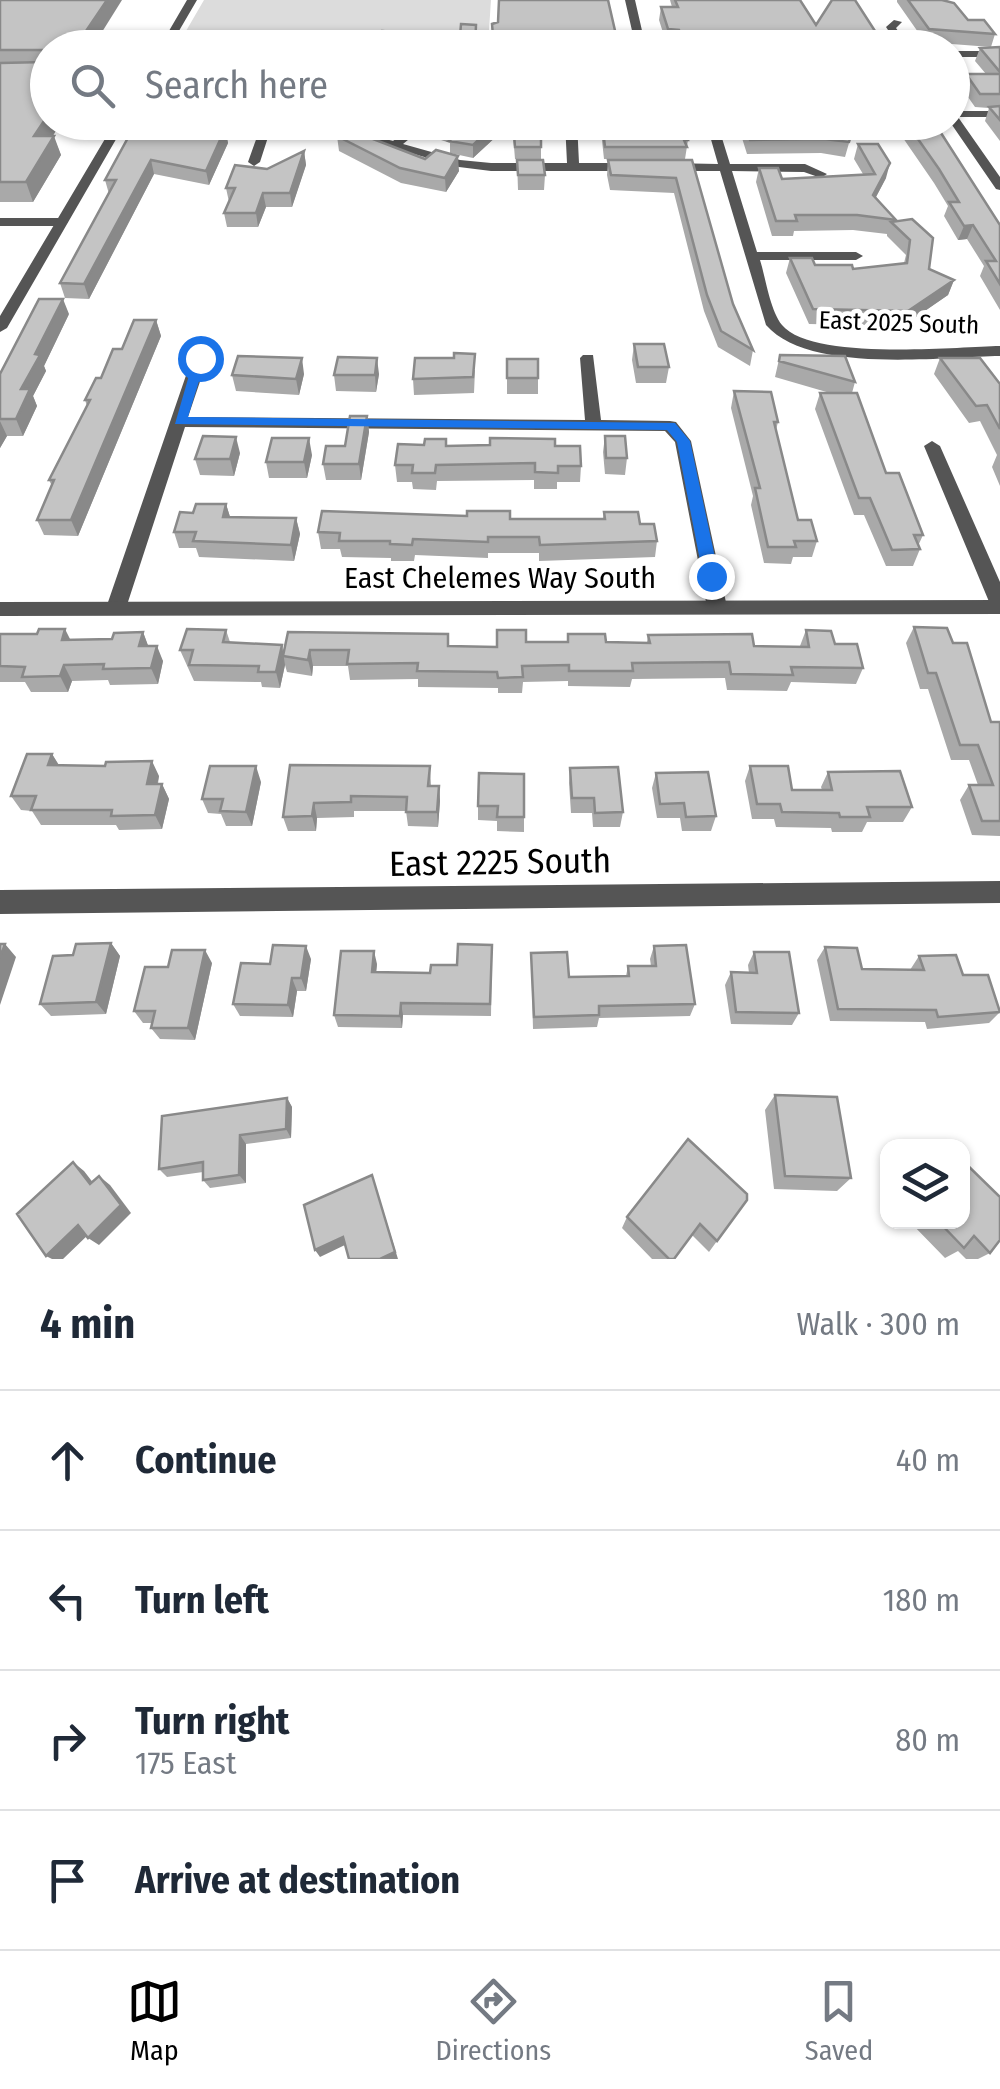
<!DOCTYPE html>
<html lang="en">
<head>
<meta charset="utf-8">
<style>
  :root { --surface:#fff; --page:#f6f6f7; --text:#1f2937; --muted:#747a83; --line:#e0e1e3; --accent:#000 }
  body { margin:0; font-family:"Fira Sans Condensed",sans-serif; background:var(--page); color:var(--text) }
  .controls { position:absolute; right:30px; bottom:30px; display:grid; overflow:hidden; border-radius:20px; box-shadow:0 2px 8px #0004 }
  .controls button { width:90px; height:90px; display:grid; place-items:center; padding:0; border:0; border-bottom:2px solid var(--line); background:var(--surface); color:var(--text); font:50px sans-serif }
  .stop { position:absolute; width:30px; height:30px; margin:-22px; border:8px solid #1a73e8; border-radius:50%; background:#fff }
  .stop.end { background:#1a73e8; border-color:#fff; box-shadow:0 2px 10px #0008 }
  .list { margin:0; padding:0; list-style:none }
  h2 { display:flex; justify-content:space-between; align-items:center; height:130px; margin:0; padding:0 40px; font-size:42px }
  h2 small { font-size:32px; font-weight:400; color:var(--muted) }
  .list li { display:grid; grid-template-columns:65px 1fr auto; gap:30px; align-items:center; box-sizing:border-box; height:140px; padding:0 40px; border-top:2px solid var(--line) }
  .list b { display:block; font-size:38px; white-space:nowrap }
  .list p { margin:0; font-size:32px; white-space:nowrap; color:var(--muted) }
  .list em { font-size:32px; font-style:normal; color:var(--muted) }
  .icon { flex:none; width:55px; height:55px; fill:none; stroke:currentColor; stroke-width:2; stroke-linecap:round; stroke-linejoin:round }
  .map { position:relative; flex:none; width:1000px; height:1259px; overflow:hidden }
  .search { position:absolute; background:var(--surface); box-shadow:0 2px 8px #0004; left:30px; right:30px; top:30px; height:110px; display:flex; align-items:center; gap:25px; box-sizing:border-box; padding:0 35px; border-radius:55px; color:var(--muted); font-size:38px }
  .sheet { height:690px; background:var(--surface) }
  nav { display:flex; justify-content:space-around; align-items:center; box-sizing:border-box; height:140px; border-top:2px solid var(--line); background:var(--surface); font-size:28px; color:var(--muted) }
  nav a { display:grid; justify-items:center; gap:5px }
  nav .on { color:var(--accent) }
  .map>svg:first-child { display:block }
  .green { fill:#dcdcdc }
  .lines { fill:none; stroke-linecap:round; stroke-linejoin:round }
  .minor { fill:#555; fill-rule:evenodd }
  .tertiary { fill:#555; fill-rule:evenodd }
  .wall { fill:#a9a9a9 }
  .shaded-wall { fill:#898989 }
  .building { fill:#c4c4c4; stroke:#898989; stroke-width:2.5 }
  .route { fill:#1a73e8 }
  .labels { text-anchor:middle; dominant-baseline:central; stroke-width:9; stroke-linejoin:round; paint-order:stroke }
  .far-street-label { font-size:25px; fill:#000; stroke:#fff }
  .street-label { font-size:30px; fill:#000; stroke:#fff }
  .near-street-label { font-size:35px; fill:#000; stroke:#fff }
</style>
</head>
<body>
<div class="map">
<svg width="1000" height="1259" viewBox="0 0 1000 1259">
  <rect width="100%" height="100%" fill="#fff"/>
  <!-- green -->
  <path class="green" d="M204 0H491L488 45 264 41 267 30 186 31Z"/>
  <g class="lines">
    <!-- minor -->
    <path class="minor" d="M625 0H635L646 48H636Z
      M894 20 902 22 896 28 910 48H900L886 27Z
      M952 51H1000V57H952Z
      M952 111H1000V117H958L1000 177V190L996 189 950 122Z
      M417 122H430L403 144 460 160 491 163H567L565 122H577L579 163H634L640 167 634 171H491L459 167 348 135 269 134 260 162 254 166 248 162 258 134 198 133 192 130 198 127 349 129 393 141Z
      M706 122H717L730 164H805L827 174 821 178 804 172 732 171 757 252H856L863 256 856 260H760C766 279 770 310 782 325 812 361 954 347 1000 346V356C938 357 809 374 766 325L720 171H668L662 167 668 163 718 164Z
      M0 218H62L68 222 62 226H0Z
      M200 353 208 358 188 417 585 420 580 358 583 355H593L601 420 670 421 676 422 691 441 727 607 717 614 707 607 675 442 665 431 185 427 126 608 123 613H109L106 608 192 358Z
      M932 441 940 446 1000 582V611L990 604 924 446Z
      M1000 881V903L0 914V890Z"/>
    <!-- tertiary -->
    <path class="tertiary" d="M187 0H197L169 48H159Z
      M115 122H126L7 328 0 332V316Z
      M1000 600V614L0 616V602Z"/>
  </g>
  <!-- wall -->
  <path class="wall" d="M0 0 48 48V122H61L53 136 61 155 33 202H0Z
    M670 0H800L816 25 886 48H678L677 43 666 42 659 20 661 7H672Z
    M897 0H942L968 20 995 34 991 47 925 42 897 2Z
    M1000 47V141L985 121 989 108 975 107 961 87 966 74H986L975 61 980 48Z
    M146 122H230L229 124H149L225 129 228 143 209 185 154 174 89 299 65 298 60 283 109 194 105 180Z
    M444 122H512L473 158 450 153V143L438 139V127Z
    M512 122H541V159H515Z
    M600 122H683L688 140 685 159H604Z
    M737 122H846L853 129 845 157 821 153 747 154Z
    M892 122H934L1000 225V310L980 276 984 266 967 239 958 240 944 216 948 206 934 183Z
    M337 136 425 159 459 171 446 192 401 183 339 151Z
    M858 144 886 178 876 197 896 220V221L912 219 929 269 954 280 948 295 903 326 809 324 786 273 790 258 815 265 853 269 904 263 906 255 887 236V234L853 230 794 231 793 236H772L756 182 759 168 782 179 863 174 854 159Z
    M304 151 306 165 292 207H266L258 227H227L224 213 229 202 226 188Z
    M517 160 545 175 544 190H518Z
    M608 160H692L733 304 753 350 750 366 718 347 704 311 674 193 610 190 607 175Z
    M69 314 44 366 46 371 33 396 37 406 23 436H7L0 448V374Z
    M156 320 161 336 78 536 44 535 37 520 52 486 49 480 87 406 85 400 122 349Z
    M634 344 669 367 666 383H636L632 360Z
    M780 355 855 382 852 393 886 473 923 535 918 546 920 549 913 566H886L864 515H854L815 409 820 393H830L775 377Z
    M940 358 1000 384V486L992 467 997 455 980 421 969 423 934 374Z
    M507 359H538V394H507Z
    M475 370 474 393 414 395 413 379Z
    M304 374 299 395 236 391 232 375Z
    M379 374 376 392 336 391 334 375Z
    M734 391 778 422 776 430 798 520 817 541 812 557H793L791 564 764 563 751 505 753 496 731 408Z
    M367 416 369 432 361 480H326L323 464 345 446Z
    M605 436 627 458 625 475 605 474 603 452Z
    M446 439 447 446H555L581 466 580 482H557V489H534V480L437 481 436 490 413 489 412 482H397L395 465 424 445Z
    M240 453 234 476 200 475 195 459Z
    M312 455 307 478H269L266 462Z
    M226 504 230 517 296 518 300 534 294 561 199 557 196 548H179L174 532 193 513Z
    M604 512 640 524 657 541 655 557 539 561V553H488V558L415 555 414 561H391V558L342 557 340 549H321L318 532 510 519H603Z
    M914 627 953 643 991 722H1000V836L972 835 960 800 969 785H978L969 760H951L928 689H920L906 643Z
    M226 630 230 642 282 645 283 652 448 634 449 646 497 647 526 642H567L568 634 606 642H647L648 635 754 646H800L806 630 835 644 863 668 856 684 791 682 787 691 727 690 725 678 632 679 630 687 568 686V681L523 682 522 693H498V688L418 687V679L350 680 348 666H313L312 676 287 672 285 665 280 688 262 687 261 682 194 681 180 650Z
    M143 632 148 646 163 661 158 684 110 685 108 680 72 681 68 692H31L25 682H0V634L71 640 112 639Z
    M52 754 59 765 159 776 158 784H162L169 799 162 829 119 830 116 825H41L32 811 21 810 11 796Z
    M290 765 430 766 431 786H439L440 801 438 827 408 826 406 811H354V817L317 818 316 831H288L283 817Z
    M750 766 792 790H822L821 787 828 772 912 807 903 822H867L862 832H832L831 828 776 827 774 819H752L745 781Z
    M570 768 623 812 620 827H593L592 813H571L569 783Z
    M656 773 716 816 711 831H682L680 818H657L652 788Z
    M524 774V832L497 831V821L478 820V806Z
    M261 782 252 826H226L221 814 208 813 202 799Z
    M111 943 120 956 106 1014 51 1016 40 1004 73 955Z
    M492 945 491 1016 403 1015 402 1028 338 1027 334 1015 377 964 376 972 430 973 457 965Z
    M654 946 695 1004 690 1016 599 1018 597 1027 533 1029 531 953 569 977 626 976 628 966H651L650 959Z
    M825 947 862 969 910 970 919 956 963 975 1000 1012 989 1023 927 1029 925 1022 830 1021 817 960Z
    M754 952 799 1013 792 1025 731 1024 725 985 731 972 749 973 748 965Z
    M311 959 306 991H297L293 1017 240 1016 233 1004 270 964Z
    M212 963 195 1040 160 1039 151 1028 153 1023H143L134 1011 168 967Z
    M775 1095 851 1178 837 1191 774 1189 765 1110Z
    M287 1098 292 1107 291 1138 246 1144V1183L210 1188 203 1180V1172L167 1177 159 1169Z
    M688 1139 717 1241 709 1252 692 1235 675 1259H652L622 1228 627 1217Z
    M910 1222H962L990 1253 978 1259H966L958 1251 945 1258Z"/>
  <!-- shaded-wall -->
  <path class="shaded-wall" d="M107 0H122L92 48 82 37Z
    M113 37 116 48H106Z
    M48 115V122H61L41 155 34 136Z
    M498 122H512L473 158V145Z
    M225 129 228 143 209 185 206 171Z
    M54 136 61 155 33 202 26 182Z
    M304 151 306 165 292 207 290 193Z
    M458 156 459 171 446 192 445 178Z
    M151 160 154 174 89 299 84 284Z
    M890 163 886 178 869 210 873 195Z
    M263 193 266 207 258 227 256 213Z
    M973 225 967 239 958 240 964 226Z
    M954 280 948 295 903 326 908 311Z
    M63 299 69 314 44 366 46 371 33 396 37 406 23 436 16 419 21 389 35 354Z
    M156 320 161 336 78 536 71 520Z
    M302 358 304 374 299 395 296 379Z
    M377 358 379 374 376 392 375 375Z
    M367 416 369 432 361 480 359 464Z
    M0 421 7 436 0 448Z
    M236 437 240 453 234 476 230 459Z
    M309 438 312 455 307 478 304 462Z
    M226 504 231 520 223 517Z
    M296 518 300 534 294 561 291 545Z
    M65 629 73 645 62 640Z
    M143 632 149 648 139 646Z
    M282 645 285 665 280 688 276 672Z
    M157 646 163 661 158 684 151 668Z
    M310 650 313 666 312 676 308 660Z
    M64 665 72 681 68 692 60 676Z
    M52 754 61 769 48 765Z
    M152 761 159 776 154 799 147 784Z
    M256 766 261 782 252 826 246 812Z
    M162 784 169 799 162 829 155 815Z
    M439 786 440 801 438 827 437 812Z
    M314 803 317 818 316 831 312 816Z
    M111 943 120 956 106 1014 96 1002Z
    M5 944 16 957 0 1005V958Z
    M306 946 311 959 306 991 301 978Z
    M205 950 212 963 195 1040 188 1028Z
    M374 951 377 964 375 984 372 972Z
    M292 978 297 991 293 1017 288 1005Z
    M401 1003 403 1015 402 1028 400 1016Z
    M287 1098 292 1107 291 1138 286 1129Z
    M240 1135 246 1144V1183L239 1175Z
    M73 1162 84 1171 101 1193 90 1184Z
    M99 1176 110 1185 131 1213 99 1245 88 1238Z
    M375 1184 398 1259H380Z
    M78 1225 90 1233 63 1259H52L46 1256Z
    M343 1237 347 1244 320 1257 315 1250Z"/>
  <!-- building -->
  <path class="building" d="M0 0H107L82 37H113L106 48H48V115L34 136H54L26 182H0V63L45 62 42 50H0Z
    M499 0H608L619 48H494L492 24 498 22Z
    M675 0H800L816 25 832 0H855L886 48H684L679 30 668 29 661 7H678Z
    M908 0H942L954 3 968 20H984L995 34 929 29Z
    M461 24 476 25 475 48H459Z
    M382 31 406 33 403 48H379Z
    M255 37 253 40H303L301 48H203L207 40Z
    M1000 47V72L980 48Z
    M966 74H1000V94H980Z
    M1000 106V120L989 107Z
    M444 122H498L473 145 449 141 459 133 438 127Z
    M513 122H541V147H515Z
    M602 122H683L688 140H684L687 147H605Z
    M744 122H845L853 129 849 142 824 139 750 140Z
    M906 122H934L1000 225V284L986 261H996L973 225 964 226 949 202H959L939 169Z
    M136 123 222 124 225 129 206 171 151 160 84 284 60 283 116 180H105Z
    M342 127 425 159 436 150 458 156 445 178 400 168 337 136Z
    M858 144H878L890 163 873 195 896 220 857 215H795L797 221H776L759 168H778L782 179 875 174Z
    M304 151 290 193H263L256 213H224L235 188H226L235 165 267 169Z
    M517 160H543L545 175H518Z
    M608 160H692L733 304 753 350 721 331 707 295 676 178 611 175Z
    M912 219 933 238 929 269 954 280 908 311 813 309 790 258H812L815 265H852L853 269 907 263 910 240 891 222Z
    M39 299H63L35 354 40 355 21 389H30L16 419H0V374Z
    M134 320H156L71 520H37L54 480H49L90 400H85L96 378H101L113 349H122Z
    M634 344H664L669 367H638Z
    M454 353 475 354 473 377 413 379 415 358H454Z
    M780 355 845 356 855 382 779 361Z
    M238 356 302 358 296 379 232 375Z
    M338 357 377 358 375 375H334Z
    M940 358H980L1000 384V429L987 405 976 406Z
    M507 359H538V378H507Z
    M734 391 771 392 778 422H774L798 520H811L817 541H794L796 547H768L755 488H760Z
    M820 393H857L886 473H899L923 535H914L920 549 892 550 870 498H859Z
    M350 416H367L359 464H323L326 446H345Z
    M203 436 236 437 230 459H195Z
    M605 436H625L627 458H606Z
    M272 438H309L304 462H266Z
    M490 438 555 439V446H580L581 466H558V473L535 472V463L436 465 435 473H412L413 465H395L398 444 424 445 425 439H446V446L490 445Z
    M196 504H226L223 517 296 518 291 545 193 541 196 532H174L180 512 193 513Z
    M322 511 467 516V511H510V519H605L604 512H638L640 524H654L657 541 540 545 539 537H488V542L413 539 412 545 390 544V541H339L340 533 318 532Z
    M914 627 947 628 953 643H967L991 722H1000V821H982L969 785H993L978 745H960L936 673H928Z
    M39 629H65L62 640 112 639 114 633 143 632 139 646H157L151 668 103 669 104 664 64 665 60 676 22 677 25 667 0 666V634H37Z
    M187 629 226 630 223 642 282 645 276 672H258L259 666 189 665 193 650H180Z
    M497 630H526V642H568V634H605L606 642 650 643 648 635 752 634 754 646 809 647 806 630 831 631 835 644H857L863 668 791 667 793 675 731 674 729 662 632 663 633 671H569V665L522 666 523 677 498 678 497 672 417 671 418 663 347 664 349 650H310L308 660 283 656 288 632 448 634V646L497 647Z
    M27 754H52L48 765 105 766 106 762 152 761 147 784H162L155 815 111 816 112 810H31L36 796H11Z
    M290 765 430 766 428 786H439L437 812H406L407 797 351 796V802L314 803 312 816 283 817Z
    M210 766H256L246 812 220 811 223 799H202Z
    M750 766H788L792 790H832L828 772 900 771 912 807H867L870 817H840L839 813 782 812 780 804H757Z
    M618 767 623 812 595 813 594 798H572L570 768Z
    M708 772 716 816 686 817 684 803 660 804 656 773Z
    M479 773 524 774V817H497L498 806H478Z
    M111 943 96 1002 40 1004 53 956 73 955 76 944Z
    M0 944H5L0 958Z
    M458 944 492 945 490 1004 401 1003 400 1016 334 1015 341 951H374L372 972 430 973 431 965H457Z
    M273 945 306 946 301 978H292L288 1005 233 1004 241 963 270 964Z
    M686 945 695 1004 599 1006V1015L534 1017 531 953 567 952 569 977 629 976 628 966H656L654 946Z
    M825 947 857 948 862 969 924 970 919 956 956 955 963 975H988L1000 1012 938 1017 936 1010 838 1009Z
    M172 950H205L188 1028H151L155 1011H134L145 967H168Z
    M754 952H789L799 1013 736 1012 731 972 757 973Z
    M775 1095 837 1097 851 1178 785 1176Z
    M287 1098 286 1129 240 1135 239 1175 203 1180V1162L159 1169 162 1116Z
    M688 1139 747 1194V1200L717 1241 700 1224 674 1259H669L627 1217Z
    M962 1160 1000 1197V1240L990 1253 974 1236 964 1248 939 1222H962Z
    M73 1162 90 1184 99 1176 121 1205 88 1238 78 1225 46 1256 17 1214Z
    M372 1175 395 1252 380 1259H349L343 1237 315 1250 304 1205Z"/>
  <!-- route -->
  <path class="route" d="M200 354 206 358 188 417 675 423 690 441 719 576 711 582 703 576 677 442 667 430 175 424 194 358Z"/>
  <g class="labels">
    <!-- far-street labels -->
    <g class="far-street-label">
      <text transform="translate(899 323) rotate(2)">East 2025 South</text>
    </g>
    <!-- street labels -->
    <g class="street-label">
      <text x="500" y="578">East Chelemes Way South</text>
    </g>
    <!-- near-street labels -->
    <g class="near-street-label">
      <text transform="translate(500 862) rotate(-1)">East 2225 South</text>
    </g>
  </g>
</svg>
<div class="controls">
<button><svg class="icon" aria-label="layers" viewBox="0 0 24 24"><path d="M12 4l9 5-9 5-9-5zM3 14l9 5 9-5"/></svg></button>
</div>
<div class="stop" style="left:200px;top:358px"></div>
<div class="stop end" style="left:711px;top:576px"></div>
<div class="search"><svg class="icon" aria-label="search" viewBox="0 0 24 24"><circle cx="10" cy="10" r="6"/><path d="M15 15l6 6"/></svg>Search here</div>
</div>
<section class="sheet">
<h2>4 min<small>Walk · 300 m</small></h2>
<ul class="list">
<li><svg class="icon" aria-label="ahead" viewBox="0 0 24 24"><path d="M12 20V5M6 11l6-6 6 6"/></svg><div><b>Continue</b></div><em>40 m</em></li>
<li><svg class="icon" aria-label="left" viewBox="0 0 24 24"><path d="M17 20v-9H6M10 6l-5 5 5 5"/></svg><div><b>Turn left</b></div><em>180 m</em></li>
<li><svg class="icon" aria-label="right" viewBox="0 0 24 24"><path d="M7 20v-9h11M14 6l5 5-5 5"/></svg><div><b>Turn right</b><p>175 East</p></div><em>80 m</em></li>
<li><svg class="icon" aria-label="arrive" viewBox="0 0 24 24"><path d="M6 21V4h12l-3 4 3 4H6"/></svg><div><b>Arrive at destination</b></div></li>
</ul>
</section>
<nav>
<a class="on"><svg class="icon" aria-label="map" viewBox="0 0 24 24"><path d="M3 6l6-2 6 2 6-2v14l-6 2-6-2-6 2zM9 4v14M15 6v14"/></svg>Map</a>
<a><svg class="icon" aria-label="directions" viewBox="0 0 24 24"><path d="M12 3l9 9-9 9-9-9zM9 14v-3h6M13 9l2 2-2 2"/></svg>Directions</a>
<a><svg class="icon" aria-label="saved" viewBox="0 0 24 24"><path d="M7 4h10v16l-5-4-5 4z"/></svg>Saved</a>
</nav>
</body>
</html>
